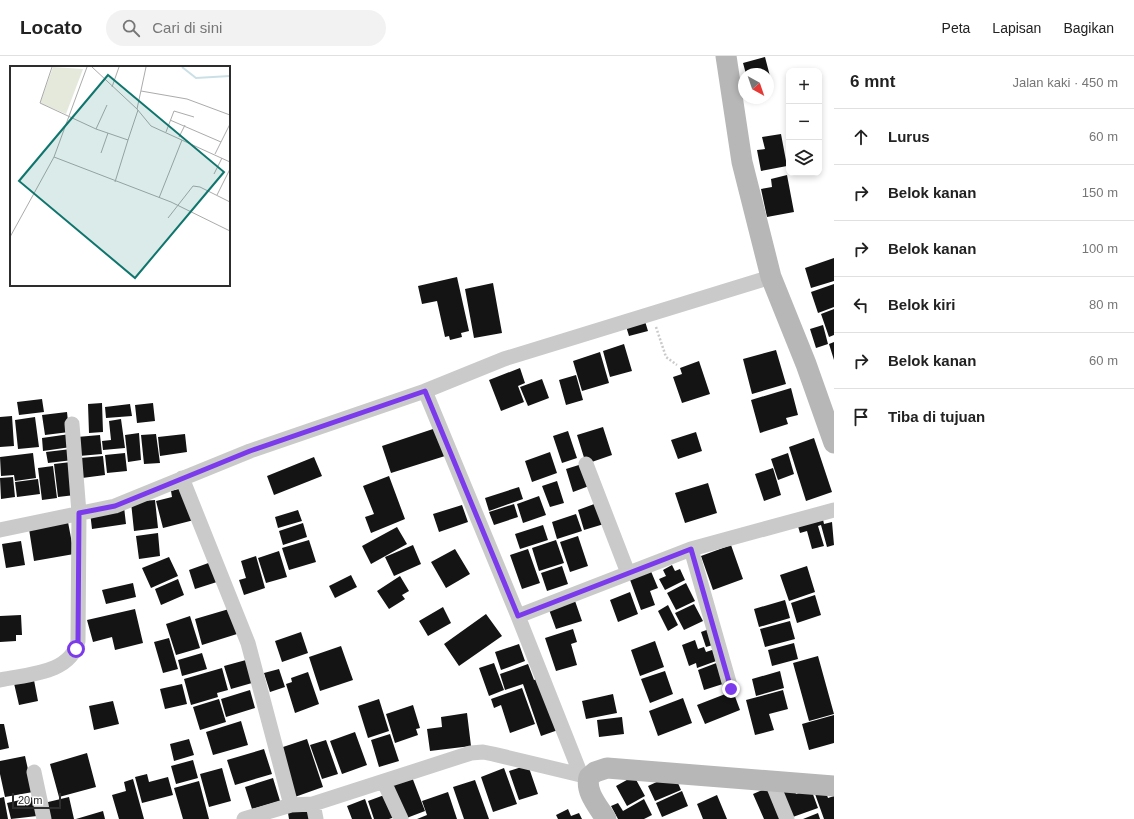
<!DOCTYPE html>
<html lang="id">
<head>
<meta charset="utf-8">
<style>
  :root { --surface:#fff; --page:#f2f2f2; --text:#222; --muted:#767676; --line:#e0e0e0 }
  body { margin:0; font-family:Helvetica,sans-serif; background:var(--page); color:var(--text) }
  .controls { position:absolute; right:12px; top:12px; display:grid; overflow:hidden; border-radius:8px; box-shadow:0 2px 6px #0003 }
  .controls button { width:36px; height:36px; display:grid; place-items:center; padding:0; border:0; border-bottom:1px solid var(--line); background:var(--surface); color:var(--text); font:20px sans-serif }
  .compass { position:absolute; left:738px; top:12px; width:36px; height:36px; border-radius:50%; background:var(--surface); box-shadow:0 2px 6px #0003; rotate:140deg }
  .scale { position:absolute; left:12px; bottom:10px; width:49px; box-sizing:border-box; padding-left:4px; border:2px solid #2d2d2d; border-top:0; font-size:11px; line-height:14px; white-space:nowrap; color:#2d2d2d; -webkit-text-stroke:3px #fff; paint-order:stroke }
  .stop { position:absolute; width:12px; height:12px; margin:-9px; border:3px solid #7c3aed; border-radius:50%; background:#fff }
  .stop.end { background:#7c3aed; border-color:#fff; box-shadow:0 1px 4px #0008 }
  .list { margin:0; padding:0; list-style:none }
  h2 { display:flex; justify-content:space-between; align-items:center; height:52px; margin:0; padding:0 16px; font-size:17px }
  h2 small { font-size:13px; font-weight:400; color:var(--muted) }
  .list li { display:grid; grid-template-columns:26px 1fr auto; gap:12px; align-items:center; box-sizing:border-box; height:56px; padding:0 16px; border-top:1px solid var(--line) }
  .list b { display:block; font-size:15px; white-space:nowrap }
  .list em { font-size:13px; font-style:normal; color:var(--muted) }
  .icon { flex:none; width:22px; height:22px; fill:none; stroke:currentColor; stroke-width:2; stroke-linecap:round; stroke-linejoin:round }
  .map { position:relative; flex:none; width:834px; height:763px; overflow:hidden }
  header { display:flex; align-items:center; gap:24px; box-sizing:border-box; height:56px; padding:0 20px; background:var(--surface); border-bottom:1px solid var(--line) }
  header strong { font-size:19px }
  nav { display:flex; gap:22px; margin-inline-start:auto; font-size:14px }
  .search { width:280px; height:36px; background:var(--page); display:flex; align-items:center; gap:10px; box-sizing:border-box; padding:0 14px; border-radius:22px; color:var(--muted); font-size:15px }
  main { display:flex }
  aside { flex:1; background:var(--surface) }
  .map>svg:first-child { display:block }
  .building { fill:#141414 }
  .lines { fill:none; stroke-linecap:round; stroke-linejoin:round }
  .path { stroke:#cacaca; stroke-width:2.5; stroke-dasharray:2 2; stroke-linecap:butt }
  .street { stroke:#cacaca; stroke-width:15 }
  .secondary { stroke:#b7b7b7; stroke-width:21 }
  .route { stroke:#7c3aed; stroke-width:5 }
  .inset-river { fill:none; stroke:#cae0e6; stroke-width:2 }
  .inset-road { fill:none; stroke:#ababab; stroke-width:1 }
  .view { fill:#0f766e; fill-opacity:0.15; stroke:#0f766e; stroke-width:2 }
  .inset-edge { fill:none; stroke:#2d2d2d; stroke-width:2 }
</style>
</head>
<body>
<header>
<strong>Locato</strong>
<div class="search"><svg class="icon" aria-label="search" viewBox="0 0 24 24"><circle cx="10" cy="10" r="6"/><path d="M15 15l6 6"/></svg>Cari di sini</div>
<nav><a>Peta</a><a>Lapisan</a><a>Bagikan</a></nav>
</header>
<main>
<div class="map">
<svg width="834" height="763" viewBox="0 0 834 763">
  <rect width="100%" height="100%" fill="#fff"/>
  <!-- building -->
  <path class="building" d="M765 1 772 28 768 29V18H746L743 7Z
    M781 78 787 110 761 115 757 94 765 93 762 81Z
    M787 119 794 156 767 161 761 133 772 131 771 123Z
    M834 202V225L811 232 805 212Z
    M457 221 469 275 461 277 462 281 450 284 449 280 445 281 437 245 422 248 418 230Z
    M493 227 502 277 474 282 465 233Z
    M834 228V251L818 257 811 236Z
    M834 253V279L829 281 821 258Z
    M644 262 648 275 629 280 625 267Z
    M823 269 828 288 816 292 810 273Z
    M834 286V304L829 288Z
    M624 288 632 315 610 321 603 295Z
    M776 294 786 328 752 338 743 303Z
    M600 296 609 327 582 335 573 305Z
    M699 305 710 338 682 347 673 321 682 318 680 312Z
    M520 312 525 327 518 330 524 346 501 355 489 324Z
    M576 319 583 344 566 349 559 324Z
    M542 323 549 342 528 350 520 331Z
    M791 332 798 359 786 362 788 368 760 377 751 344Z
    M42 343 44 356 19 359 17 346Z
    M102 347 103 376 89 377 88 348Z
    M153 347 155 365 137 367 135 349Z
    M130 348 132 360 106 362 105 351Z
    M67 356 69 376 45 379 42 359Z
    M12 360 14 390 0 391V361Z
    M35 361 39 391 18 393 15 364Z
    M121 363 125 392 103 394 102 385 111 384 109 365Z
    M603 371 612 399 586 408 577 379Z
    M436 372 445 400 391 417 382 390Z
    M568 375 577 402 562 407 553 380Z
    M696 376 702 395 678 403 671 384Z
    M139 377 141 404 128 406 125 379Z
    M70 378 71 391 43 395 42 382Z
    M156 378 160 407 144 408 141 379Z
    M185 378 187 396 160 400 158 381Z
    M100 379 102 398 79 400 77 381Z
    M814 382 832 436 806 445 789 391Z
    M71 393 73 404 48 407 46 396Z
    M550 396 557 417 532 426 525 405Z
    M33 397 36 422 15 425 14 419 1 420 0 401Z
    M125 397 127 415 107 417 105 399Z
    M788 397 794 418 778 424 771 403Z
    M103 400 105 419 82 422 80 402Z
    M314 401 322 420 274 439 267 420Z
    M71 406 75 439 58 441 54 408Z
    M582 408 589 430 573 436 566 413Z
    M53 410 57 442 42 444 38 412Z
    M773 412 781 439 764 445 755 418Z
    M389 420 405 463 371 477 365 461 374 458 363 430Z
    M13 421 15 441 1 443 0 422Z
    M38 423 40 438 17 441 15 426Z
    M557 425 564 447 550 451 542 430Z
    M708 427 717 457 685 467 675 437Z
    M519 431 523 443 489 455 485 442Z
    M183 432 194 464 163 472 156 445 172 441 171 435Z
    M539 440 546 459 523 467 517 448Z
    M155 444 158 472 134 475 131 446Z
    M597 447 604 468 584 474 578 454Z
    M514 448 518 461 494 469 489 456Z
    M462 449 468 466 439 476 433 458Z
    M124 451 126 468 92 473 90 456Z
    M298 454 302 465 278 472 275 461Z
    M576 458 582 475 557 483 552 466Z
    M822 459 824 468 832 466 834 489 827 491 821 469 818 470 824 490 812 493 807 475 800 477 797 467Z
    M68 466 74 498 34 505 29 473Z
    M303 467 307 481 283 489 279 475Z
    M543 469 548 484 520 493 515 478Z
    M397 471 407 488 371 508 362 490Z
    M158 477 160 500 139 503 136 480Z
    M578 480 588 510 570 516 560 486Z
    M309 484 316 506 289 514 282 492Z
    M556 484 564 507 539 515 532 492Z
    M21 485 25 509 6 512 2 488Z
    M413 489 421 508 394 520 385 501Z
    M731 489 743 523 713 534 701 500Z
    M455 493 470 518 446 532 431 506Z
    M528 493 540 527 522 533 510 499Z
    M279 495 287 521 266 527 258 502Z
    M256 500 265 532 244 539 239 524 246 522 241 505Z
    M169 501 178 520 151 532 142 512Z
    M214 505 220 525 195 533 189 514Z
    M672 509 675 515 680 513 685 524 665 534 659 523 666 520 663 514Z
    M562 510 568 528 547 535 541 517Z
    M807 510 815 536 789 545 780 519Z
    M650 513 658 532 650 535 655 549 641 554 629 521Z
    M351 519 357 531 335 542 329 530Z
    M400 520 409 535 402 539 405 543 389 553 377 535Z
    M178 523 184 539 161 549 155 533Z
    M133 527 136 541 106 548 102 534Z
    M686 527 695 545 676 554 667 537Z
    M630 536 638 558 618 566 610 544Z
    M815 539 821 559 797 567 791 547Z
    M574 542 582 565 556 573 548 551Z
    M785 544 790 562 759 571 754 553Z
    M694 548 703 565 684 574 675 557Z
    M668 549 678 569 668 575 658 555Z
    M443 551 451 567 428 580 419 565Z
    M135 553 143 587 115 594 112 581 93 586 87 564Z
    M229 553 237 578 202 589 195 563Z
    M486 558 502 580 459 610 444 588Z
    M21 559 22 579H16V585L0 586V560Z
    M190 560 200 592 176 599 166 568Z
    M790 565 795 583 765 591 760 573Z
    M712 572 716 588 706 591 701 576Z
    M573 573 577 586 571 588 577 609 556 615 545 582Z
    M301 576 308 597 282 606 275 585Z
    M169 582 178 613 163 617 154 586Z
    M695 584 698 593 704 591 706 596 715 593 719 604 697 612 696 607 689 610 682 589Z
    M655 585 664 611 640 620 631 594Z
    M794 587 798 603 772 610 768 594Z
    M519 588 525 605 501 614 495 596Z
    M341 590 353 624 320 635 309 601Z
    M202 597 207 613 182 620 178 604Z
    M818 600 834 658 809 665 793 607Z
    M246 604 252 627 231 633 224 610Z
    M719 606 726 627 704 634 698 614Z
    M494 607 504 634 489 640 479 612Z
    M528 608 534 624 540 622 558 674 541 680 523 628 505 634 500 618Z
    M222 612 228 634 217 637 218 641 191 649 184 623Z
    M279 613 285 631 270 636 264 617Z
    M665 615 673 638 650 647 641 623Z
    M780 615 784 632 756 640 752 623Z
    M308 616 319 648 295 657 286 628 292 626 291 622Z
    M33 619 38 645 19 649 13 623Z
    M182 628 187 648 165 653 160 633Z
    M522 632 535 668 510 677 501 649 494 652 491 643Z
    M250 634 255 652 226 661 221 643Z
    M783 634 788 653 769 658 774 674 755 679 746 644Z
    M733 635 740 654 705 668 697 649Z
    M613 638 617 657 586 663 582 645Z
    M683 642 692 667 658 680 649 655Z
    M219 643 226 666 200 674 193 651Z
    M379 643 389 675 368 682 358 650Z
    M113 645 119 668 94 674 89 650Z
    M413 649 420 672 416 673 418 679 395 687 386 658Z
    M467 657 471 690 430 695 427 673 442 671 441 661Z
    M834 659V687L809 694 802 668Z
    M622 661 624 678 599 681 597 664Z
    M241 665 248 689 213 699 206 676Z
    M0 668H4L9 692 0 694Z
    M355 676 367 709 342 718 330 685Z
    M390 678 399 705 379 711 371 684Z
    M189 683 194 699 174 705 170 688Z
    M307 683 323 731 292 742 280 692Z
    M326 684 338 718 322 723 310 689Z
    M264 693 272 718 235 729 227 704Z
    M87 697 96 731 59 741 50 708Z
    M25 700 33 736 5 741 0 718V705Z
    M193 704 198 722 176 728 171 710Z
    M528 709 538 738 519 744 509 715Z
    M222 712 231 745 209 751 200 718Z
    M504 712 517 748 493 756 481 721Z
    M147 718 149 726 168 721 173 739 142 747 135 721Z
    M674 718 681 734 655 745 648 730Z
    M634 720 645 740 627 750 616 730Z
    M412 721 425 755 404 763 391 729Z
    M273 722 280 745 252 753 245 731Z
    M133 723 144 763H119L112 739 126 735 124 726Z
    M475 724 489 763H464L453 731Z
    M199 725 209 763H183L174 732Z
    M793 729 796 738 811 733 818 752 790 762 780 734Z
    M772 730 786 763H764L753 738Z
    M825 734 828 742 834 740V763H824L815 738Z
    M682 735 688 750 662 761 656 747Z
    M448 736 457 763H417L427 759 422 745Z
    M387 738 395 761 389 763H374L368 745Z
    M717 739 727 763H703L697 748Z
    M4 741 8 763H0V742Z
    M33 741 37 760 11 763 7 747Z
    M69 741 74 763H48L44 747Z
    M365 743 372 763H352L347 750Z
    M644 743 652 759 644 763H618L611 750 618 747 623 755Z
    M311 751 314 763H289L288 757Z
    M568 753 571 760 579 757 582 763H558L556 759Z
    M103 755 105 763H76Z
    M818 757 820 763H803Z"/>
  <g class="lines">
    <!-- path -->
    <path class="path" d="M656 271 666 301 677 309"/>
    <!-- street -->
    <path class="street" d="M425 335 518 560 691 493 834 454
      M586 408 628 517
      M182 422 248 587 291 749
      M0 474 115 450 250 395 425 335 504 303 771 221
      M691 493 731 633
      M518 560 581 719
      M0 624C27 618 71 618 78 585L79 457 72 368
      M34 716 44 763
      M771 724 787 763
      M384 726 401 763
      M313 748 316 763
      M244 763 291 749 313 748 471 697 483 696 493 698 589 721"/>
    <!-- secondary -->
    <path class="secondary" d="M726 0 742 106 771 221 806 308 834 387
      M606 763C598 750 585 736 589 721L595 716 607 712 834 730"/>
  </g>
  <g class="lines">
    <!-- route -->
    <path class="route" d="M76 593 78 585 79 457 115 450 250 395 425 335 518 560 691 493 731 633"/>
  </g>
  <!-- overview -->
  <g transform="translate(10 10)">
    <rect width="220" height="220" fill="#fff"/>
    <path d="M43 1 73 3 56 48 30 37Z" fill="#e5e9dc"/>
    <path class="inset-river" d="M172 1 186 12 220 10"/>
    <path class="inset-road" d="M42 1 30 37 86 63 118 74 105 116M82 1 127 43 141 60 220 96M102 21 109 1M131 25 177 33 220 49M127 43 136 1M160 54 211 76M86 63 97 39M156 66 164 45 184 51M169 71 175 59M118 74 128 44M91 87 98 67M205 88 220 58M44 91 161 136 220 165M204 108 212 92M207 129 220 103M149 132 172 74M158 152 183 120 190 121 220 136M0 171 44 91 77 1"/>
    <path class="view" d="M98 9 214 106 125 212 9 115Z"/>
    <rect width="220" height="220" class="inset-edge"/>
  </g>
</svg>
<div class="controls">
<button>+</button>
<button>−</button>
<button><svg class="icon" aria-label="layers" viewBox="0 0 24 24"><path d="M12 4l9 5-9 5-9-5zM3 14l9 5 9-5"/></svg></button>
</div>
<svg class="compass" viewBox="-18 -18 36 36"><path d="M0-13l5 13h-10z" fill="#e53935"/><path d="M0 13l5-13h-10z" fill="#767676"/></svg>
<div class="scale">20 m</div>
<div class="stop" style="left:76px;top:593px"></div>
<div class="stop end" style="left:731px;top:633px"></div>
</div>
<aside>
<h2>6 mnt<small>Jalan kaki · 450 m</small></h2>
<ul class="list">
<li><svg class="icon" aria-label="ahead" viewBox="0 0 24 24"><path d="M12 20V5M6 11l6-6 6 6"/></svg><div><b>Lurus</b></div><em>60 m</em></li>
<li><svg class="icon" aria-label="right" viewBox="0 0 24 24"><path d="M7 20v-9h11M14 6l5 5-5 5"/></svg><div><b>Belok kanan</b></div><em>150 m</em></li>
<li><svg class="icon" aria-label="right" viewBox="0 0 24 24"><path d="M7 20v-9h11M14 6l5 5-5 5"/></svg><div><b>Belok kanan</b></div><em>100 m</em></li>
<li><svg class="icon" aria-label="left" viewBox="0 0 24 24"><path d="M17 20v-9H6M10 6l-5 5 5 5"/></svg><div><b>Belok kiri</b></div><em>80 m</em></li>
<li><svg class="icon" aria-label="right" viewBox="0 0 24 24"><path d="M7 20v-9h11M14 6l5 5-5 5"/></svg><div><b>Belok kanan</b></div><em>60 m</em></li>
<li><svg class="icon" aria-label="arrive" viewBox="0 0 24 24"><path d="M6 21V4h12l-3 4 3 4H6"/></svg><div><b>Tiba di tujuan</b></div></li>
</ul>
</aside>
</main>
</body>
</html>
